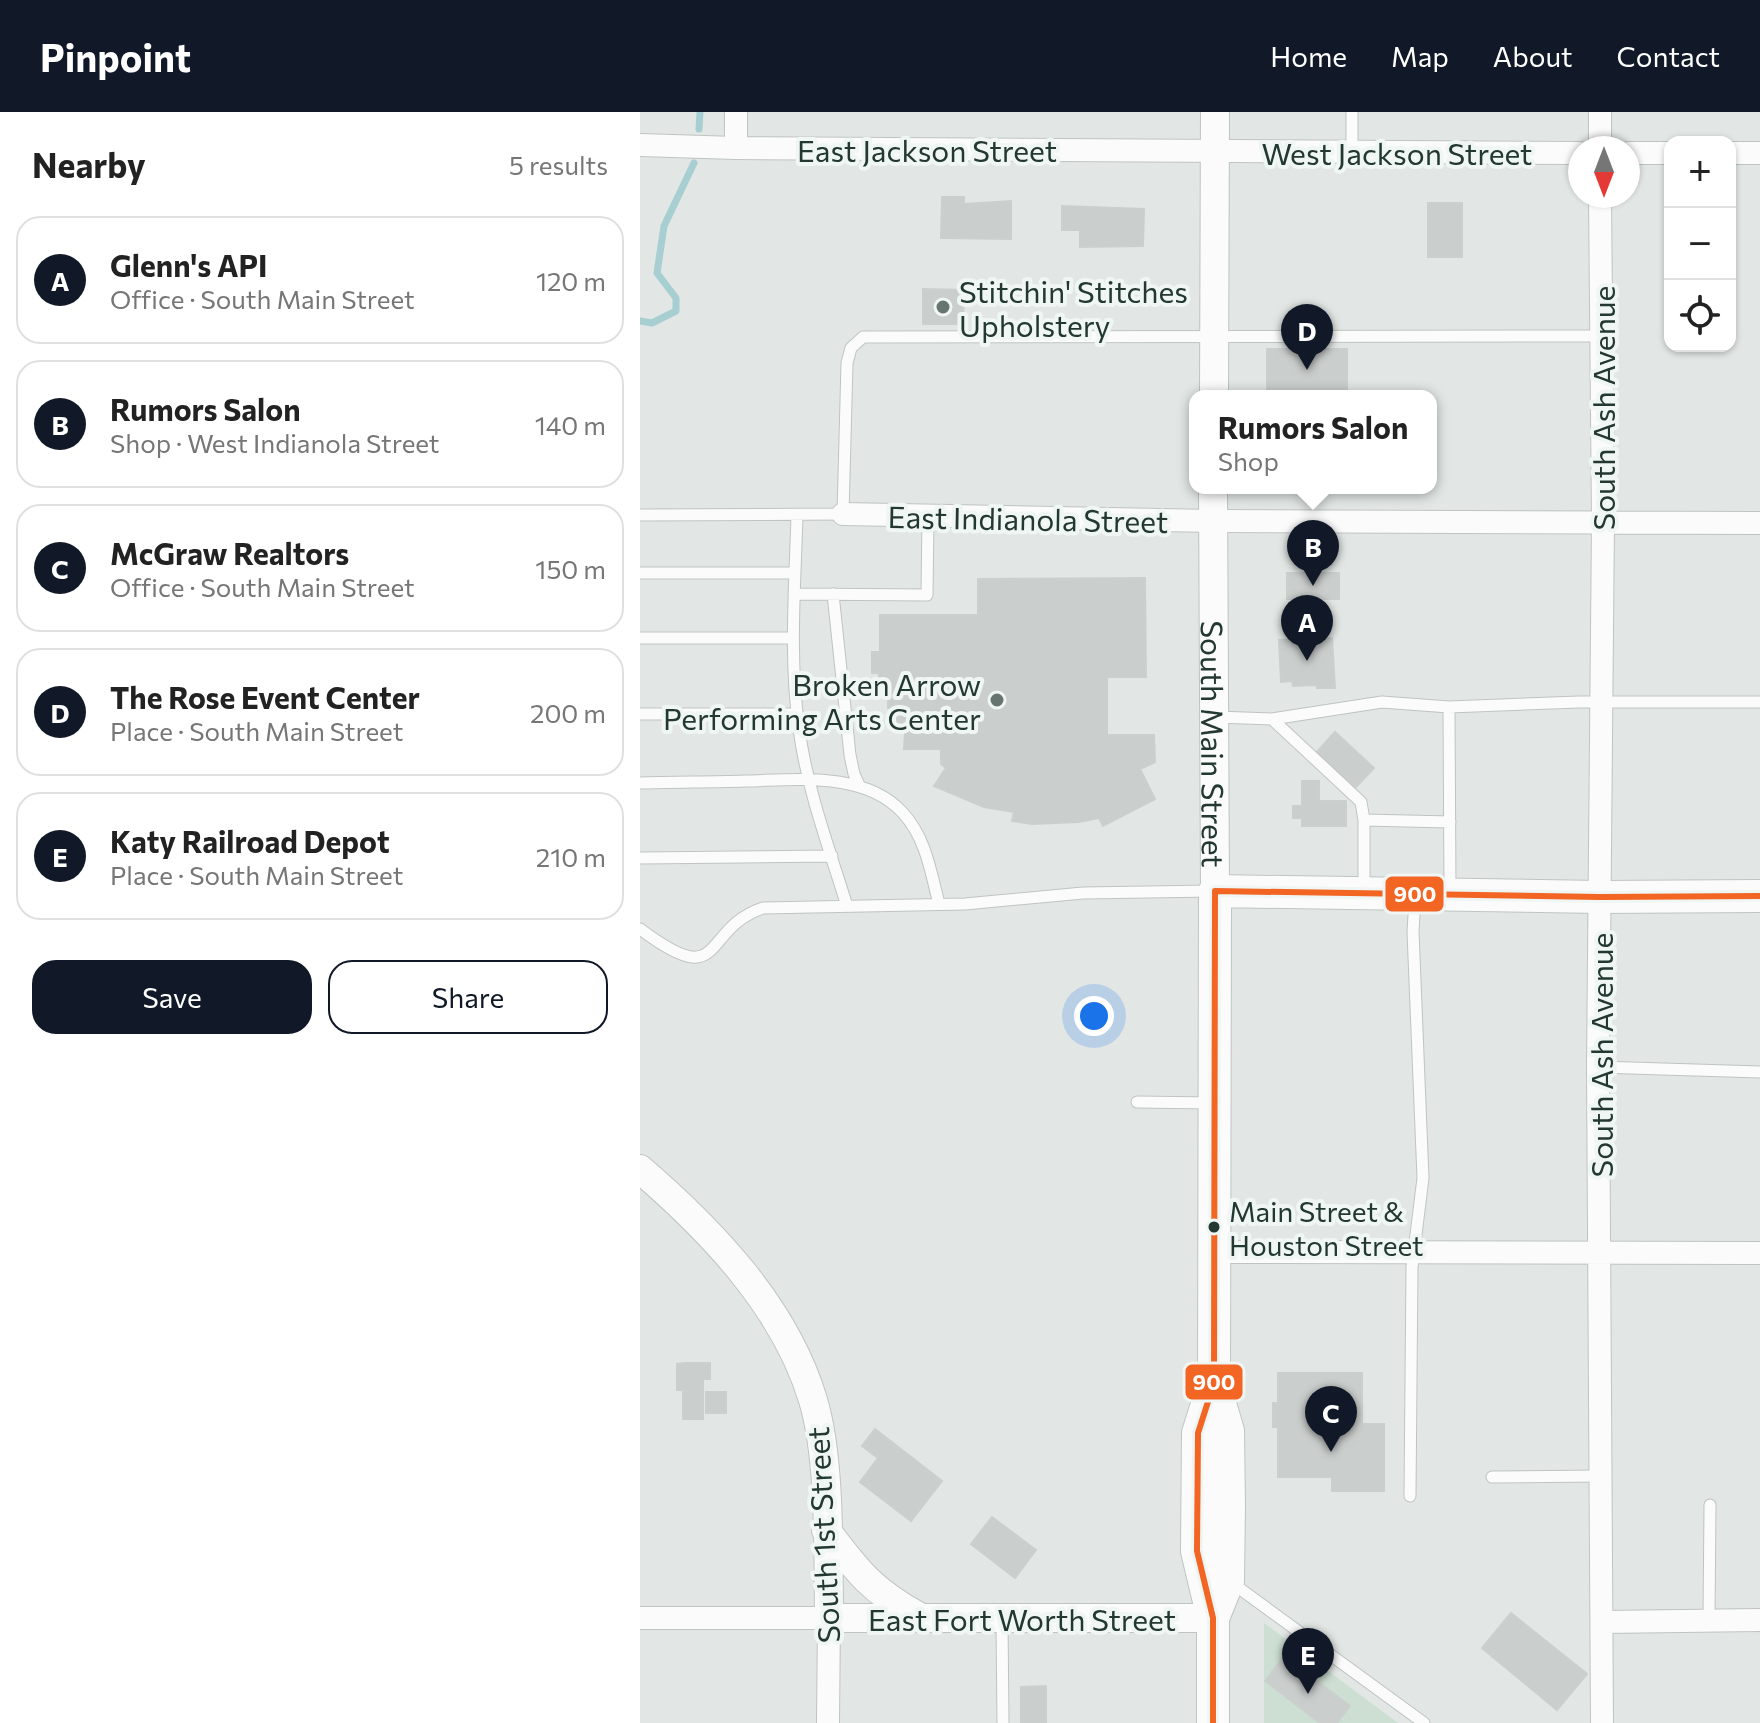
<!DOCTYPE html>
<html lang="en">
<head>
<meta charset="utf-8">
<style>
  :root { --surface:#fff; --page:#f2f2f2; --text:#222; --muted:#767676; --line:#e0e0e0; --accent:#111827 }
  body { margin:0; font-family:Commissioner,sans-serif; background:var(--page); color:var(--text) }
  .controls { position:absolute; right:24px; top:24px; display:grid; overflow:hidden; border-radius:16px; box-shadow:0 2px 6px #0004 }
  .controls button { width:72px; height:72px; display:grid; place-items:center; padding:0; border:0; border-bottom:2px solid var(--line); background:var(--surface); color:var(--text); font:40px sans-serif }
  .compass { position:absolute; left:928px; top:24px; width:72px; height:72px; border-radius:50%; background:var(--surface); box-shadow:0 2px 6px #0004; rotate:180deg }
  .you { position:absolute; left:454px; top:904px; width:28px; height:28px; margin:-20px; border:6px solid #fff; border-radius:50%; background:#1a73e8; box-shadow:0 0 0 12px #1a73e833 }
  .badge { display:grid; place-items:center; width:52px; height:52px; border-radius:50%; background:var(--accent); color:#fff; font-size:26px; font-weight:700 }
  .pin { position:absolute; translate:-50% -66px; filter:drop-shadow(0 2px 4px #0008) }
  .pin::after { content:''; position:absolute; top:42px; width:28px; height:24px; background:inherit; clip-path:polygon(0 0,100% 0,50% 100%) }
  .popup { position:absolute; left:549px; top:278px; width:248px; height:104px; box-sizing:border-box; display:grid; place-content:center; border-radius:16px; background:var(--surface); filter:drop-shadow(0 2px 6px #0005); font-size:26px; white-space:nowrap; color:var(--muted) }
  .popup b { font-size:30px; color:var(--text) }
  .popup::after { content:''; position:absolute; left:50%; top:100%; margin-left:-16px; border:16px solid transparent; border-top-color:var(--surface) }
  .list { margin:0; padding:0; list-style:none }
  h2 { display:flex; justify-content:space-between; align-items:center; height:104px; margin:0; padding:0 32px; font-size:34px }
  h2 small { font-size:26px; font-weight:400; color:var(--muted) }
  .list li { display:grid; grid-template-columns:52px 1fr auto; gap:24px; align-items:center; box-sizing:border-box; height:128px; margin:0 16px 16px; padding:0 16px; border:2px solid var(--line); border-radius:24px }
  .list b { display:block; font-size:30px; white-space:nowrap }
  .list p { margin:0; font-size:26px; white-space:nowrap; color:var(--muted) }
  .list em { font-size:26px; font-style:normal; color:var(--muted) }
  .actions { display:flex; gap:16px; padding:24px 32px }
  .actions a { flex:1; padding:18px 0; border:2px solid var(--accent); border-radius:24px; text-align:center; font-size:28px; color:var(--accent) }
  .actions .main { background:var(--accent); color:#fff }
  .icon { flex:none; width:44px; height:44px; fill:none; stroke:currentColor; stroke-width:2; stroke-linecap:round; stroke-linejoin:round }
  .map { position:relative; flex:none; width:1120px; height:1611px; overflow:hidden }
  header { display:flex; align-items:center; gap:48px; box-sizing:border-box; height:112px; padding:0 40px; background:var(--accent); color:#fff }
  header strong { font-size:38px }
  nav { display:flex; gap:44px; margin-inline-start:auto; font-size:28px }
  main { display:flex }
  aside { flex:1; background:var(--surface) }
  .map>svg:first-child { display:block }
  .green { fill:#cddfd2 }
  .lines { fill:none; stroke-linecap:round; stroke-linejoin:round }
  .stream { stroke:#a7ced1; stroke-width:7 }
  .building { fill:#cacecc; stroke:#cbd0ce; stroke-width:2 }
  .service-casing { stroke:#bfc4c2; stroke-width:13 }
  .minor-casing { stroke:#bfc4c2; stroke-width:24 }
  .tertiary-casing { stroke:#bfc4c2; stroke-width:30 }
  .secondary-casing { stroke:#bfc5c2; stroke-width:34 }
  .service { stroke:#fbfbfb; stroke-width:11 }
  .minor { stroke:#fbfbfb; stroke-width:22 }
  .tertiary { stroke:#fbfbfb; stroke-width:28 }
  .secondary { stroke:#fbfbfb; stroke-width:32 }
  .bus-1-casing { stroke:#f0f6f3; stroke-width:12 }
  .bus-1 { stroke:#f26522; stroke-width:6 }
  .poi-dot { fill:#667570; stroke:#f0f6f3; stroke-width:3 }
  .bus-dot { fill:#233831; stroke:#f0f6f3; stroke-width:3 }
  .labels { text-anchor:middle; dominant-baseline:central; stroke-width:8; stroke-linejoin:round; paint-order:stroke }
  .bus-label { font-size:28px; fill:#233831; stroke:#f0f6f3; text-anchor:start }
  .street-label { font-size:30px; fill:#233831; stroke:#f0f6f3 }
  .poi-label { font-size:30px; fill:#233831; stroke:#f0f6f3; text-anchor:start }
  .line-badge { stroke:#f0f6f3; stroke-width:3 }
  .badge-label { font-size:22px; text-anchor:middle; font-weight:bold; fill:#fff }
</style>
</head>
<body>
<header>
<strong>Pinpoint</strong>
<nav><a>Home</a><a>Map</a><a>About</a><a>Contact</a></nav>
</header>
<main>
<aside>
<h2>Nearby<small>5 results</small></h2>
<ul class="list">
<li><span class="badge">A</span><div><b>Glenn's API</b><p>Office · South Main Street</p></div><em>120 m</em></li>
<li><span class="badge">B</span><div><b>Rumors Salon</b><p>Shop · West Indianola Street</p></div><em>140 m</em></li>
<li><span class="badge">C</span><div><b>McGraw Realtors</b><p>Office · South Main Street</p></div><em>150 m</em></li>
<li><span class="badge">D</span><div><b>The Rose Event Center</b><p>Place · South Main Street</p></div><em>200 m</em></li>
<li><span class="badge">E</span><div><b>Katy Railroad Depot</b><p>Place · South Main Street</p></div><em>210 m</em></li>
</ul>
<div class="actions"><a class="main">Save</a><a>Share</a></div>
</aside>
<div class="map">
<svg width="1120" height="1611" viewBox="0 0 1120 1611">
  <rect width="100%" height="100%" fill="#e2e7e5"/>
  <!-- green -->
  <path class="green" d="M624 1511 758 1611H624Z"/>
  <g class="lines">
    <!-- stream -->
    <path class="stream" d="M59 17 60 0
      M0 209 12 211 36 199V186L17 161 24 114 54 51"/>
  </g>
  <!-- building -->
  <path class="building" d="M302 85H324V92L371 89V127L301 126Z
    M788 91H822V145H788Z
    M422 94 504 97 503 134 440 135V118H422Z
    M283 177 324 178 323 212H283Z
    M627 237H707V279H627Z
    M647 461H699V487H647Z
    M505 466 506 565H467V623H514L515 650 500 657 515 687 463 714 459 706 439 710 392 712 372 709 374 700 344 695 294 674 306 656 301 652V637H264L265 620H257V597L248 596V580H239V561H232V540H240V503H338V467Z
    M692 526 695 576H677V573L653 574 652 569 641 570 639 528Z
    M695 620 734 656 715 676 676 641Z
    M662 669H679V689H706V714H662V706H653V694H662Z
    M45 1251H70V1267H63V1307H43V1278H37V1252Z
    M638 1261H722V1312H744V1379H692V1365H638V1315H633V1291H638Z
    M66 1280H86V1301H66Z
    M235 1317 302 1369 271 1409 220 1370 238 1346 222 1334Z
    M352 1405 396 1438 375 1466 331 1432Z
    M871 1501 947 1562 917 1598 842 1536Z
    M644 1544 710 1594 697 1611H680L625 1569Z
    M406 1574V1611H381V1575Z"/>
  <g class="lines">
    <defs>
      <path id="service" d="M712 0V40
        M0 403 203 402 207 251 211 236 223 225 961 224
        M157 403C155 474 149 546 159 617 167 677 189 736 207 794
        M0 461H155
        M154 482 287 483 288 405
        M193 482 210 643 214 662 220 675
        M0 526H153
        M0 602H157
        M576 605 632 607 721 690 724 708
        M632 607 742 590 809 595
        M0 671C35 670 70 670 105 669 156 668 225 659 263 701 286 726 291 761 299 792
        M0 746 192 744
        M724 777V708L810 710
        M810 782 809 595 939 590H1120
        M0 817C86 882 60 817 123 796L325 792 443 781 572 779
        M958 955 1120 960
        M497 990 572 991
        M852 1365 961 1364
        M770 1384 772 1155 783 1066 773 820 775 786
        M592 1471 784 1611
        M1069 1507 1070 1393
        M362 1508 363 1611"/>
      <path id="minor" d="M0 33 96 36 940 41
        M96 36V0
        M960 36V0
        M988 41H1030
        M1090 41H1120
        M960 84 963 409 958 955 962 1611
        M203 402 573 409 1120 411
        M574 1140 1120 1141
        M0 1506H189L188 1611
        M962 1510 1120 1508"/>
      <g id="tertiary">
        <path d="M574 284 575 0"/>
        <path id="s1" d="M573 376 575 779"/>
        <path d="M0 1057C72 1119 145 1195 173 1288 191 1348 188 1442 189 1506H573"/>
        <path d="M186 1418C217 1459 232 1479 278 1504"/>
      </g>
      <path id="secondary" d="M573 1506 588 1469 589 1394 588 1319 574 1271 575 779 960 785 1120 784
        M573 1611V1506L557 1439 558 1321 574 1271"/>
    </defs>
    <!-- service casing -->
    <use href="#service" class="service-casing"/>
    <!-- minor casing -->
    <use href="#minor" class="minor-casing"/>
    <!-- tertiary casing -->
    <use href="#tertiary" class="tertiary-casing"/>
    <!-- secondary casing -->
    <use href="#secondary" class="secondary-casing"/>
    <!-- service -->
    <use href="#service" class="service"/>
    <!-- minor -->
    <use href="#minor" class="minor"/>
    <!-- tertiary -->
    <use href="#tertiary" class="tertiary"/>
    <!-- secondary -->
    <use href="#secondary" class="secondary"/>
    <defs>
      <path id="bus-1" d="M573 1611V1506L557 1439 558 1321 574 1271 575 779 960 785 1120 784"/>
    </defs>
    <!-- bus-1 casing -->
    <use href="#bus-1" class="bus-1-casing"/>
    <!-- bus-1 -->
    <use href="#bus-1" class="bus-1"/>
  </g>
  <!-- markers -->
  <g class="poi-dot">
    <circle cx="303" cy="195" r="8"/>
    <circle cx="357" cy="588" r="8"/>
  </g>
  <circle class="bus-dot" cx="574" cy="1115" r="7"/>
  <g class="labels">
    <!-- bus labels -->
    <g class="bus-label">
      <text x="589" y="1099">Main Street &amp;<tspan x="589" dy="34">Houston Street</tspan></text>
    </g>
    <!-- street labels -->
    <g class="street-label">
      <text x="287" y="37">East Jackson Street</text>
      <text x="757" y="40">West Jackson Street</text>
      <text transform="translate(962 296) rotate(-90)">South Ash Avenue</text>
      <text transform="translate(388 406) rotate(1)">East Indianola Street</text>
      <text stroke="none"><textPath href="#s1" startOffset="256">South Main Street</textPath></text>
      <text transform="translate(960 943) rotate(-90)">South Ash Avenue</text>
      <text transform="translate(182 1423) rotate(-93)">South 1st Street</text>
      <text x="382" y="1506">East Fort Worth Street</text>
    </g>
    <!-- poi labels -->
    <g class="poi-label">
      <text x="319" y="178">Stitchin' Stitches<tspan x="319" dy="34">Upholstery</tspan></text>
      <text x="341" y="571" text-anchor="end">Broken Arrow<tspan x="341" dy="34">Performing Arts Center</tspan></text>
    </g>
  </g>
  <g class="line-badge">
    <rect x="744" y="763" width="61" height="38" rx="8" fill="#f26522"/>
    <rect x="544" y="1251" width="60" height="38" rx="8" fill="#f26522"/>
  </g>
  <g class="badge-label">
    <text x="775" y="790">900</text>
    <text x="574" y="1278">900</text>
  </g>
</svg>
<div class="controls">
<button>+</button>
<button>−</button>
<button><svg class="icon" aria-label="locate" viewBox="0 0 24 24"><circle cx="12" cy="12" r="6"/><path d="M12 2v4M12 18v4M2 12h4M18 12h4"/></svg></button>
</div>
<svg class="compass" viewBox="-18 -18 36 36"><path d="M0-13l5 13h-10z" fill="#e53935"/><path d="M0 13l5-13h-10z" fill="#767676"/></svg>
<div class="you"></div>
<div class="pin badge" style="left:667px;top:549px">A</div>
<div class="pin badge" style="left:673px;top:474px">B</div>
<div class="popup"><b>Rumors Salon</b>Shop</div>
<div class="pin badge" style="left:691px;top:1340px">C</div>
<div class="pin badge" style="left:667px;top:258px">D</div>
<div class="pin badge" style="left:668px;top:1582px">E</div>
</div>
</main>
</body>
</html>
